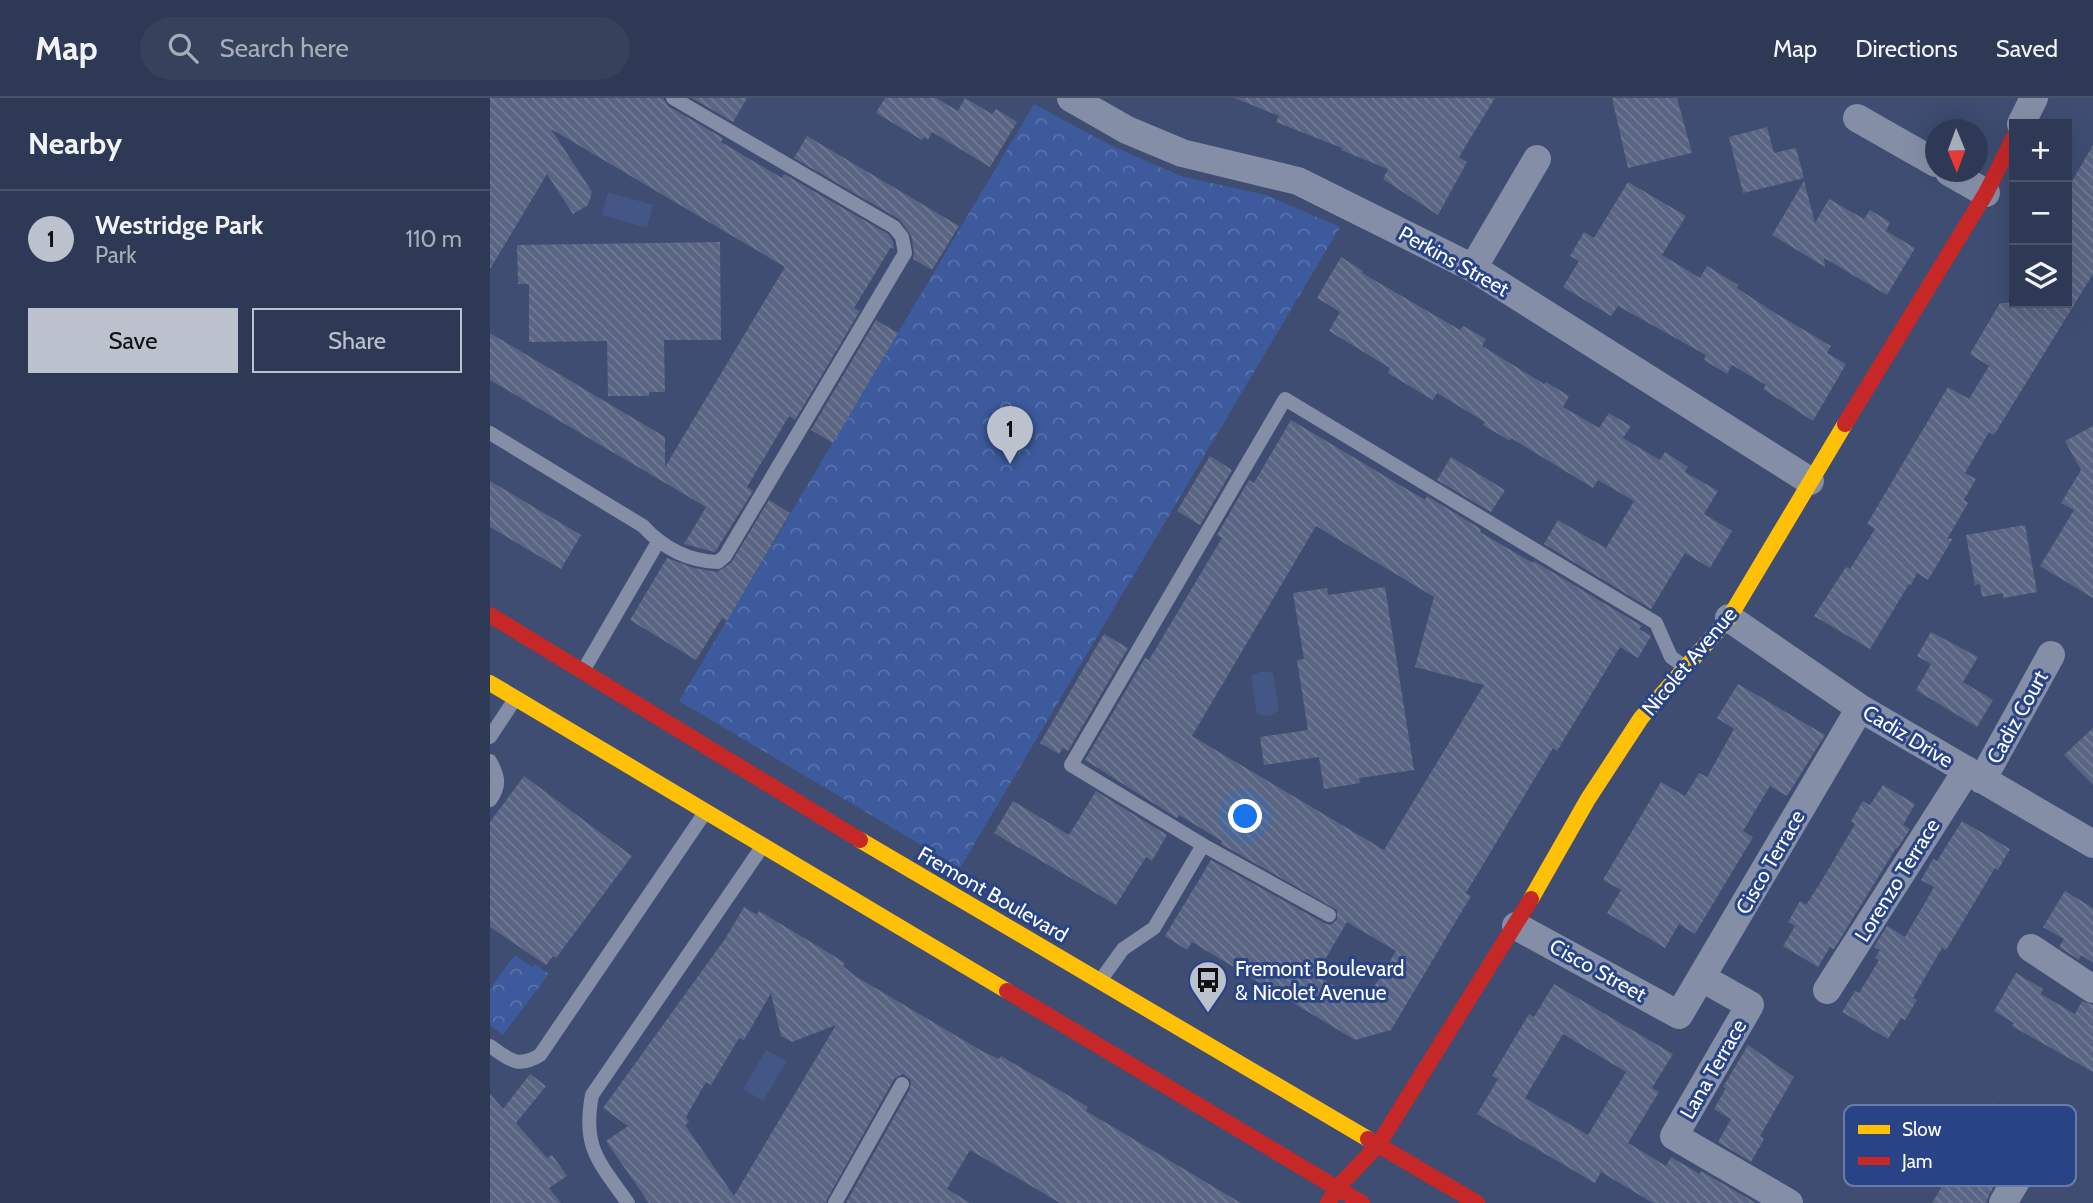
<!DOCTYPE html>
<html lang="en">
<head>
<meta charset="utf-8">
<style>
  :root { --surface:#2e3a55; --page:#36415b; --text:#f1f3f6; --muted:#a7adb9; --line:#49546c; --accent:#bbc1cd }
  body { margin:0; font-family:Cabin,sans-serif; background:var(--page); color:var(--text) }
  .controls { position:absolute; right:21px; top:21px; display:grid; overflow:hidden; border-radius:0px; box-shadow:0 7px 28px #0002 }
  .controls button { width:63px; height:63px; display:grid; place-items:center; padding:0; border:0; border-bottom:2px solid var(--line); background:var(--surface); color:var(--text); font:35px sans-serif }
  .compass { position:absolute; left:1435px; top:21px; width:63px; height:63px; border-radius:50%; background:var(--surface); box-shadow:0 7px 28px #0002; rotate:179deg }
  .you { position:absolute; left:756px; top:719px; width:24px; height:24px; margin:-18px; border:5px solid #fff; border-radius:50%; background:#1a73e8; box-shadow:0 0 0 10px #1a73e833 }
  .badge { display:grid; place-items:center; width:46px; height:46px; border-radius:50%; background:var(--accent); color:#111; font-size:23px; font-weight:700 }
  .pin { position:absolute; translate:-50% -58px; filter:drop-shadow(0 2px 4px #0008) }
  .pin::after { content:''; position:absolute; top:37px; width:24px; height:21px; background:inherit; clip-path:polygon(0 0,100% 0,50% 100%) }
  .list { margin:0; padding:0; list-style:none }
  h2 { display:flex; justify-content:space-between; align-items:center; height:91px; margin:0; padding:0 28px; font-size:30px }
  h2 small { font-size:23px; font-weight:400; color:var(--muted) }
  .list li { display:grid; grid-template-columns:46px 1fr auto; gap:21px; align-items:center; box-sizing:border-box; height:98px; padding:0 28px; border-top:2px solid var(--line) }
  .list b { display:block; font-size:26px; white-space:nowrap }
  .list p { margin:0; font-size:23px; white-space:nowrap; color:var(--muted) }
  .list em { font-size:23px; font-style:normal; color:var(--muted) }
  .actions { display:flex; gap:14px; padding:21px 28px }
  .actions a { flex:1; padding:16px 0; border:2px solid var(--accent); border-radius:0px; text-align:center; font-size:24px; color:var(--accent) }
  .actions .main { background:var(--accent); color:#111 }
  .icon { flex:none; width:38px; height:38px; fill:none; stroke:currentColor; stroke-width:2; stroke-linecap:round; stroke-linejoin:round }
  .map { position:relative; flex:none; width:1603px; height:1105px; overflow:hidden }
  header { display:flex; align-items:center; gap:42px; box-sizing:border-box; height:98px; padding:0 35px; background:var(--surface); border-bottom:2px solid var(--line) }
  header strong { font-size:33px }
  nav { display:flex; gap:38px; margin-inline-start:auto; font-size:24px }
  .search { width:490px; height:63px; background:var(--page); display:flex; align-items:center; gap:18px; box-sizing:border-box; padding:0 24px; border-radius:38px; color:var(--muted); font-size:26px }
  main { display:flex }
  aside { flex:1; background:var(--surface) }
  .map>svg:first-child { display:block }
  .park { fill:url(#park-crowns) }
  .water { fill:#435686 }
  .building { fill:url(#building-back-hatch); fill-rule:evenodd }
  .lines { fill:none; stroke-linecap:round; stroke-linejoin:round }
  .lane { stroke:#848ea7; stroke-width:14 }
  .street { stroke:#848ea7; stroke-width:28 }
  .slow { stroke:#ffc107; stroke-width:16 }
  .jam { stroke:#c62828; stroke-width:16 }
  .labels { text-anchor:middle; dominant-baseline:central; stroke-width:6; stroke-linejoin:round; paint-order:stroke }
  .street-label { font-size:21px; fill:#fff; stroke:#284487 }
  .poi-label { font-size:21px; fill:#fff; stroke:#284487; text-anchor:start }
  .key { fill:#284487; stroke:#687cab; stroke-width:2 }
  .key-label { font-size:19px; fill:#fff }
</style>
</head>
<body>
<header>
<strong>Map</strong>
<div class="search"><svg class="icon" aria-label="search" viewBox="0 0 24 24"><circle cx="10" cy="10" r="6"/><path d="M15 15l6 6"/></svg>Search here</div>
<nav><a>Map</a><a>Directions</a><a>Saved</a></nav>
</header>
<main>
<aside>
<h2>Nearby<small></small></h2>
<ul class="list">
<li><span class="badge">1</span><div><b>Westridge Park</b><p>Park</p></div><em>110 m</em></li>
</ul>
<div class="actions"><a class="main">Save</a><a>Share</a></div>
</aside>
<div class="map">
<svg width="1603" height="1105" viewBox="0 0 1603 1105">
  <defs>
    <pattern id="park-crowns" width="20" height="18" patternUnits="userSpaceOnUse" patternTransform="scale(1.75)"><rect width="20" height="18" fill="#3c5a9c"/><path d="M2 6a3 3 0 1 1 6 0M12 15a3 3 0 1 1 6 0" fill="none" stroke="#5973ab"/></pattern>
    <pattern id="building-back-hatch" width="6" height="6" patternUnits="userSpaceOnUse" patternTransform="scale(1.75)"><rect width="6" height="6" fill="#596582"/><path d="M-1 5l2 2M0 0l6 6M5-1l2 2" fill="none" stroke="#727c95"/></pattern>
  </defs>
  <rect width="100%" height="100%" fill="#3e4d71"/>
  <!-- park -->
  <path class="park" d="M544 6 614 44 690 78 776 97 850 129 470 770 189 603Z
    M25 857 42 869 45 866 59 876 13 937 0 927V891Z"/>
  <!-- water -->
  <path class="water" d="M118 94 163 107 157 130 112 117Z
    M772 573 783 575 789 612 779 618 767 616 761 578Z
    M276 952 297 963 273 1003 253 991Z"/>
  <!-- building -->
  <path class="building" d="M0 0H173L178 8 233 40 231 44 292 80 294 76 398 136 403 143 404 151 401 149 364 210 370 213 305 322 299 318 257 389 263 393 225 454 194 446 216 409 0 282V235L175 339V369L295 169 61 31 102 94 98 107 83 116 57 76 0 171Z
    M202 0H257L243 24Z
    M395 0H446L468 13 475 0 502 16 506 11 527 24 500 69 442 34 438 42 434 39 432 42 386 15Z
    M745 0H1005L969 59 977 64 948 117 893 81 898 71 851 52 852 50 786 24 789 18Z
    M1122 0H1187L1202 55 1138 70Z
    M1277 29 1284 55 1306 50 1314 80 1253 95 1239 39Z
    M317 38 469 128 442 172 423 161 424 153 421 137 409 121 304 60Z
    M1603 47V176L1504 337 1499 334 1475 375 1486 381 1474 402 1478 405 1457 441 1463 440 1438 482 1427 475 1421 487 1419 486 1380 551 1324 518 1356 469 1360 471 1385 431 1377 426 1458 289 1479 301 1499 268 1480 256 1510 205H1577V92Z
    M1314 83 1325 125 1339 101 1374 121 1380 112 1400 124 1396 133 1425 150 1397 197 1334 160 1335 169 1282 137Z
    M1138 84 1196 118 1172 157 1210 180 1217 168 1248 187 1247 190 1285 215 1341 248 1337 255 1356 266 1323 323 1273 291 1276 287 1242 267 1237 276 1214 262 1216 257 1128 208 1121 218 1073 189 1089 163 1080 158 1094 134 1104 140Z
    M230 144 231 242H174L175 294H159V298H118L117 243 39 244V186H28L27 147Z
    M851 159 873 173 872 175 970 232 973 228 996 241 992 248 1054 286 1056 284 1079 298 1073 309 1109 330 1119 315 1141 328 1133 340 1170 362 1175 354 1198 369 1195 374 1228 393 1214 416 1242 433 1220 470 1195 455 1161 511 1054 446 1068 422 1116 450 1144 403 1108 382 1103 390 1021 340 1020 343 993 327 995 324 947 295 943 302 898 275 900 270 839 233 850 214 827 200Z
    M386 222 408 235 343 345 321 332Z
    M801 322 935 402 937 398 991 431 990 434 1043 465 1044 463 1152 528 1149 531 1161 538 1148 560 1130 549 1067 653 1063 650 976 795 981 798 901 932 865 942 702 844 697 852 675 838 721 762 834 825 840 827 847 822V812L731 746 732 743 689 717 687 720 595 662 655 560 659 562 732 440 727 437 759 382 764 385ZM826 428 944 499 925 569 994 587 894 752 702 638ZM857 824 906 853 874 905 826 877Z
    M1603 328V500L1550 468 1584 412 1571 405 1591 372 1575 343Z
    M720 358 742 372 710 427 687 413Z
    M961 359 1015 392 1001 414 947 382Z
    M0 383 91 437 71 471 0 429Z
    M279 402 300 415 237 523 232 520 206 562 140 522 177 460 204 470 227 474 241 465Z
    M1535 427 1547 494 1513 500V495L1492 499 1490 486 1485 487 1476 437Z
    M895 489 924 672 869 680 870 685 834 691 829 659 774 667 770 639 818 632 807 562 814 561 803 495 837 490 838 497Z
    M1441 534 1488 559 1473 584 1503 602 1487 629 1426 592 1441 566 1427 558Z
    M614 536 638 550 578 653 573 650 569 656 550 645Z
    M1248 586 1335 637 1297 698 1280 688 1253 733 1263 739 1205 836 1189 826 1175 850 1117 815 1131 792 1113 782 1171 684 1195 698 1209 675 1217 679 1244 631 1227 620Z
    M1603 630V687L1574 657Z
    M34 678 142 758 66 860 63 858 56 867 0 829V724Z
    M1393 687 1425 706 1413 727 1420 731 1407 751 1406 750 1344 851 1340 849 1328 869 1293 848 1305 828 1298 824 1310 803 1316 807 1329 787 1365 726 1361 723 1373 703 1380 707Z
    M606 693 677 737 662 763 656 759 626 807 504 735 523 703 579 737Z
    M1472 723 1520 751 1508 772 1505 770 1456 852 1452 850 1423 900 1427 902 1415 922 1411 920 1398 941 1352 914 1365 893 1369 895 1389 862 1385 860 1390 852 1384 849 1397 828 1415 839 1444 789 1431 782 1443 761 1447 763Z
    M1575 793 1603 810V865L1591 857 1589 862 1569 849 1574 841 1553 829Z
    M254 809 267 817 269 813 334 852 355 865 353 868 365 878 492 953 509 961 511 958 598 1009 596 1013 751 1105H570L480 1052 457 1091 480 1105H356L420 991 421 982 413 976 404 981 335 1105H159L116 1043 138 1028 113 1010 235 841ZM281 895 291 938 302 944 346 927 244 1098 195 1027 199 1024 196 1019 216 984 221 987 249 940 254 942Z
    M1526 875 1553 891 1551 896 1585 916 1592 903 1603 907V974L1522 928 1524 925 1504 913Z
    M1064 886 1183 956 1162 990 1169 994 1138 1045 1176 1068 1181 1059 1210 1076 1211 1073 1266 1105H1163L1111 1074 1105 1085 987 1016 1008 981 1002 978 1039 916 1044 919ZM1073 936 1136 974 1098 1037 1035 1000Z
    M1258 947 1304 979 1270 1038 1274 1041 1261 1064 1228 1044 1241 1021 1224 1011 1236 990 1233 989Z
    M40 976 56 988 26 1025 57 1060 62 1057 77 1078 59 1090 71 1105H0V996L13 1011Z
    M1502 1005 1538 1026 1530 1039 1532 1040 1499 1097 1496 1105H1442L1466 1065 1458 1060 1482 1020 1490 1025Z"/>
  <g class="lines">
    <!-- lane -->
    <path class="lane" d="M0 335 153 428C173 450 198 463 228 464L235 458 415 155 412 139 404 129 183 0
      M93 573 168 444
      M0 639 25 601
      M0 663C8 678 11 687 0 702
      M713 747 839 817
      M610 883 633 851 664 830 713 747 581 667 795 301 1166 525 1181 559 1195 569
      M0 948C19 961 27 971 50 957L214 716
      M138 1105C109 1064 92 1050 102 997L272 749
      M345 1105 412 986"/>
    <!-- street -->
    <path class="street" d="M581 0 637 32 692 55 808 83 983 170 1320 383
      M1367 20 1446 65
      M1531 26 1544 0
      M1459 74 1496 95
      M983 170 1047 61
      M1239 520 1370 610 1603 746
      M1492 682 1561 557
      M1026 828 1189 917 1370 610
      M1541 850 1603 891
      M1212 880 1260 907 1184 1038 1299 1105
      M1337 892 1477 672
      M1513 1105 1548 1046"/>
    <!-- slow -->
    <path class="slow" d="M0 585 517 893
      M370 742 878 1041
      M1041 801 1098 701 1151 620 1239 520 1355 326"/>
    <!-- jam -->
    <path class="jam" d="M1355 326 1496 95 1524 39
      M0 517 370 742
      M517 893 872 1105
      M878 1041 987 1105
      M838 1105 847 1090 888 1047 1041 801"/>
  </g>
  <!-- icons -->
  <defs>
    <symbol id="bus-pin" viewBox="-11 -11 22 30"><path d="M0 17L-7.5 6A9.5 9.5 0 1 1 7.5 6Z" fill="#bbc1cd" stroke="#284487"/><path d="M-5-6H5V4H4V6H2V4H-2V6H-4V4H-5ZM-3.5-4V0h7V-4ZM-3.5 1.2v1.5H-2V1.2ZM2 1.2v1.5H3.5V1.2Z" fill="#111"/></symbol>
  </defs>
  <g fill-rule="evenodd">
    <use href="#bus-pin" x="696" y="860" width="44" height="60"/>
  </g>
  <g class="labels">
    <!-- street labels -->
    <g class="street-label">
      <text transform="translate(964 163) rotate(29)">Perkins Street</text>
      <text transform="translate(1199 563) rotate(-50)">Nicolet Avenue</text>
      <text transform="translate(1527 619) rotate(-61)">Cadiz Court</text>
      <text transform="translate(1418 638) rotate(31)">Cadiz Drive</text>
      <text transform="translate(1280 764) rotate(-60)">Cisco Terrace</text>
      <text transform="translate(1407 782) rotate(-58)">Lorenzo Terrace</text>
      <text transform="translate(503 796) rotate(30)">Fremont Boulevard</text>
      <text transform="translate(1108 872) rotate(29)">Cisco Street</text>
      <text transform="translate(1223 971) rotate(-60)">Lana Terrace</text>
    </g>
    <!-- poi labels -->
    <g class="poi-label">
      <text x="745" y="870">Fremont Boulevard<tspan x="745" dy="24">&amp; Nicolet Avenue</tspan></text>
    </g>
  </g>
  <!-- legend -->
  <rect x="1354" y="1007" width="232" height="81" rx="10" class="key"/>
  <rect x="1368" y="1027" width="32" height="9" fill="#ffc107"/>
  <rect x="1368" y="1059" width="32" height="8" fill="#c62828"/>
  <g class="key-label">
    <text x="1412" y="1038">Slow</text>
    <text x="1412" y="1070">Jam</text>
  </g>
</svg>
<div class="controls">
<button>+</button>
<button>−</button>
<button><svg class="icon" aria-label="layers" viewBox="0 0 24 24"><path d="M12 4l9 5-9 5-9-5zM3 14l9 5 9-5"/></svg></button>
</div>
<svg class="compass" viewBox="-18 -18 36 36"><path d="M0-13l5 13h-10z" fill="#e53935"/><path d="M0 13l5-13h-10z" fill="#a7adb9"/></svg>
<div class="you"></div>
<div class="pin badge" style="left:520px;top:366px">1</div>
</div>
</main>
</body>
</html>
